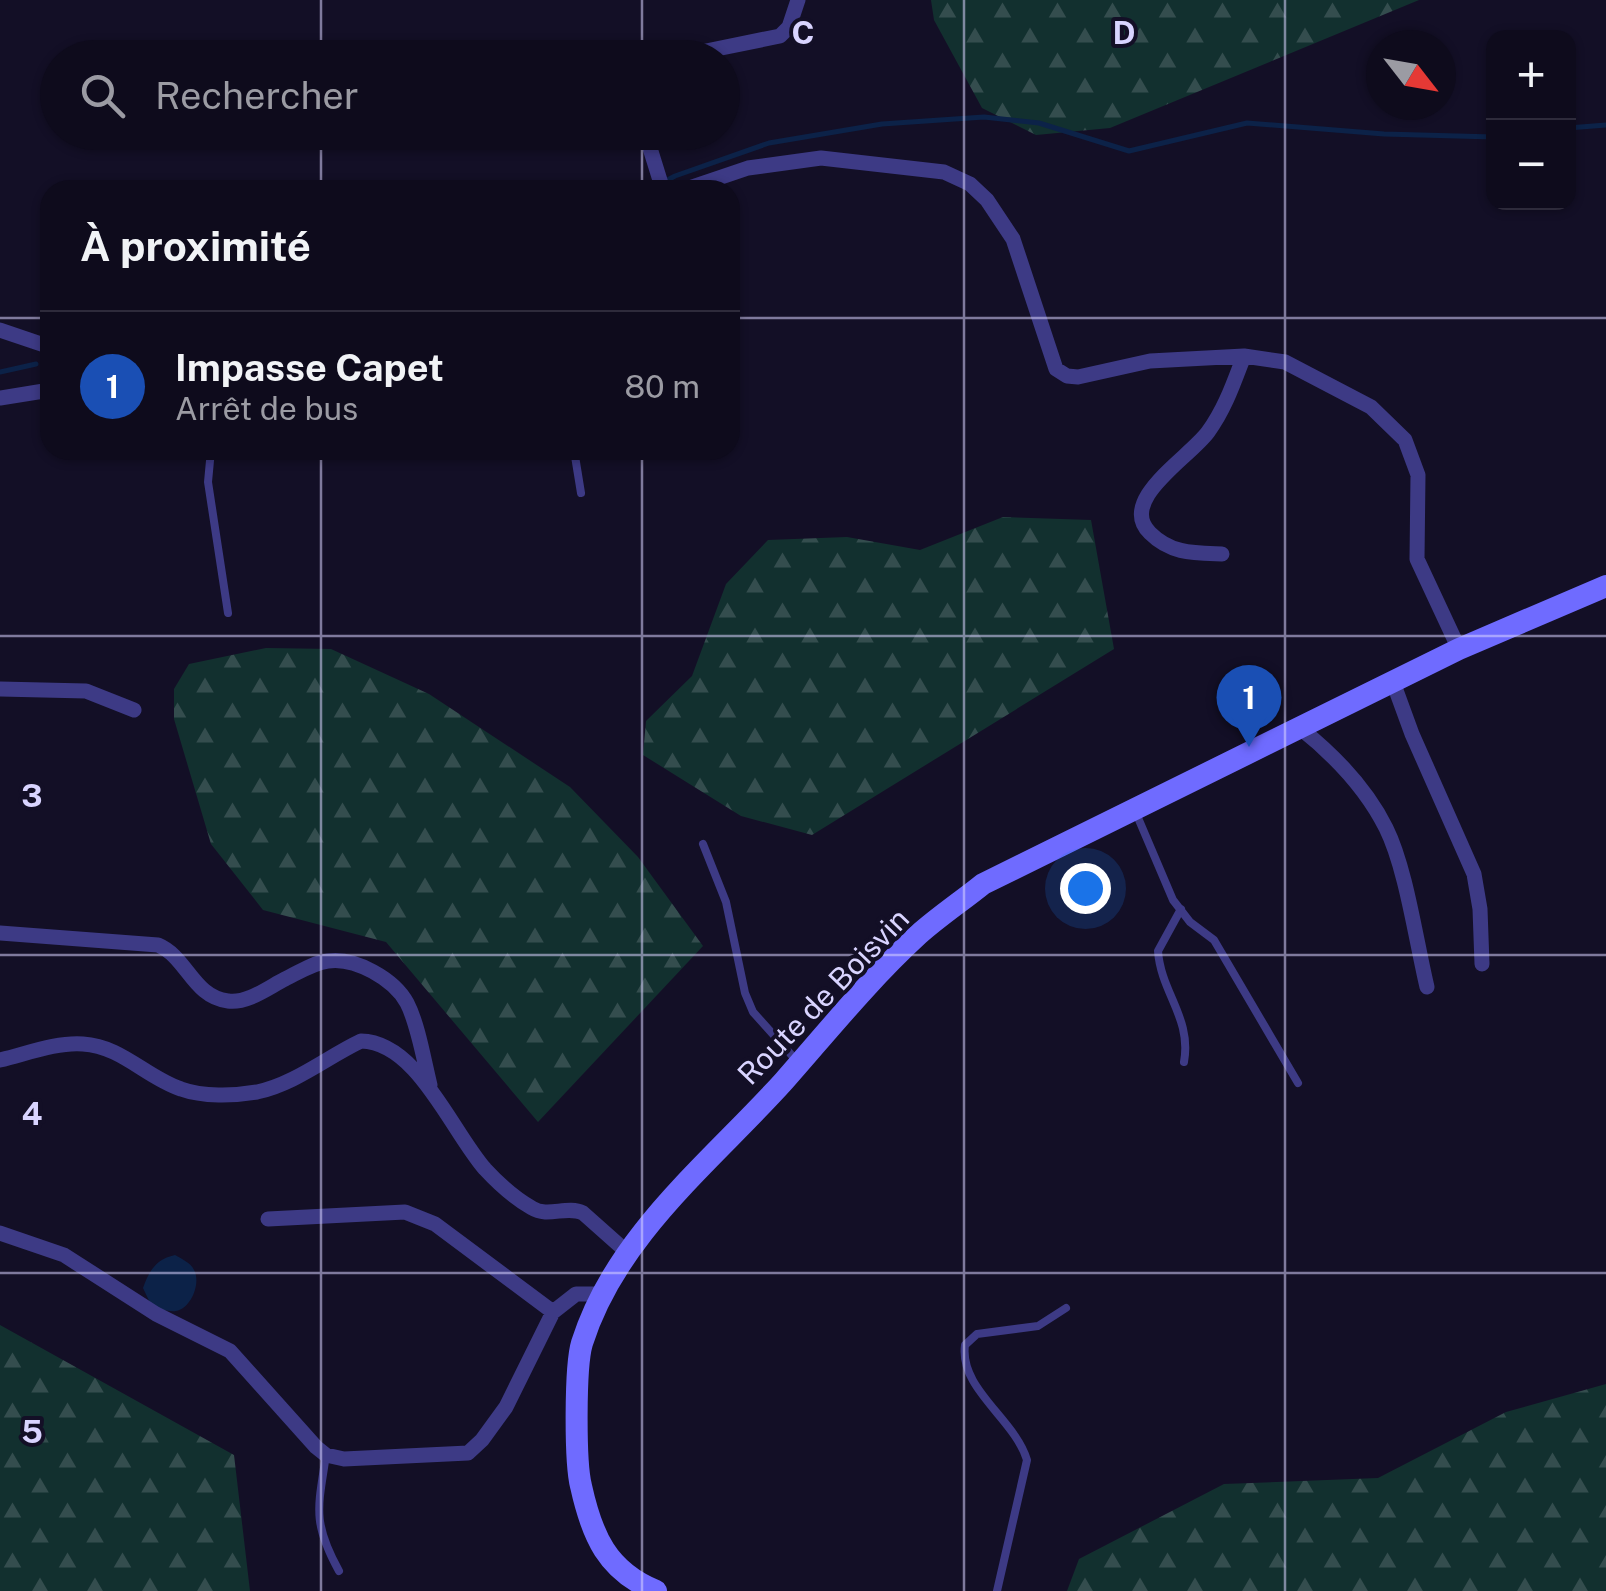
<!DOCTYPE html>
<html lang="fr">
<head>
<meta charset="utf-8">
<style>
  :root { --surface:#0e0b1c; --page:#1c1929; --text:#f1f3f6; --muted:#9b9ba3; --line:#2e2b3b; --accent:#7c3aed }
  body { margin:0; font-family:"Public Sans",sans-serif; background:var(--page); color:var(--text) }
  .controls { position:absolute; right:30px; top:30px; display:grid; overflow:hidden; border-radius:20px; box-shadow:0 2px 8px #0004 }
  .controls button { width:90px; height:90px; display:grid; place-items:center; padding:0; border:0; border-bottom:2px solid var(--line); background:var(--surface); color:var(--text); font:50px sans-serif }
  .compass { position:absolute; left:1366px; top:30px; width:90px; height:90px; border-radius:50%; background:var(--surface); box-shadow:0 2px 8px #0004; rotate:121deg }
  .you { position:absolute; left:1085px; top:888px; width:35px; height:35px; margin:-25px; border:8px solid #fff; border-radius:50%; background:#1a73e8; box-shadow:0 0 0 15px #1a73e833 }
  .badge { display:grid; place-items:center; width:65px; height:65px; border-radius:50%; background:var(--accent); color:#fff; font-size:32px; font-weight:700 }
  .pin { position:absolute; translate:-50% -82px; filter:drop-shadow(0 2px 5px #0008) }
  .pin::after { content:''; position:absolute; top:52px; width:35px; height:30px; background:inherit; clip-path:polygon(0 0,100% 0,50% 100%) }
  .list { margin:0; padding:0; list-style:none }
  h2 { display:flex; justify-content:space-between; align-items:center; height:130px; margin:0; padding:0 40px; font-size:42px }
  h2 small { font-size:32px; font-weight:400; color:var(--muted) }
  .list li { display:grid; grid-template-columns:65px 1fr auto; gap:30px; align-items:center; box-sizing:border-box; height:150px; padding:0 40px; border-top:2px solid var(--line) }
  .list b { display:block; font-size:38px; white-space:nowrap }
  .list p { margin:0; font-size:32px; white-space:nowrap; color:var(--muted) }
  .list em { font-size:32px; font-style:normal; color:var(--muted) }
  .icon { flex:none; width:55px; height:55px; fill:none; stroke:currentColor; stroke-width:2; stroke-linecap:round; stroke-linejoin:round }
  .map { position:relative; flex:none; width:1606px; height:1591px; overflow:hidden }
  .search { position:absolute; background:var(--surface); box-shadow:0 2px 8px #0004; left:40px; top:40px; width:700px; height:110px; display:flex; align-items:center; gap:25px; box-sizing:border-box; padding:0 35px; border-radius:55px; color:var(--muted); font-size:38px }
  .panel { position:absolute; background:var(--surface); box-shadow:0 2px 8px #0004; left:40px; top:180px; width:700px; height:280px; border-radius:30px }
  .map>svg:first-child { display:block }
  .forest { fill:url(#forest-firs) }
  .water { fill:#0c2248 }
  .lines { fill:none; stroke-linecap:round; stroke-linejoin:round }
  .stream { stroke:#0c2248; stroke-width:5 }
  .service { stroke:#3d3a85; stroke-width:8 }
  .minor { stroke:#3d3a85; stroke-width:15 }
  .secondary { stroke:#6f6bff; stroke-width:22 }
  .grid { fill:none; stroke:#d9d4ff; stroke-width:2.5; stroke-opacity:0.55 }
  .labels { text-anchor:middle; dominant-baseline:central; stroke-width:8; stroke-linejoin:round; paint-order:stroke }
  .street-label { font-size:30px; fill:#d9d4ff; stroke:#130f26 }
  .grid-label { font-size:32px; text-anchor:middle; font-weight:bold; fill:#d9d4ff; stroke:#130f26; stroke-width:8; stroke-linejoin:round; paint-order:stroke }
</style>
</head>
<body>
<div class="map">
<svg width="1606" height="1591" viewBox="0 0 1606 1591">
  <defs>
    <pattern id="forest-firs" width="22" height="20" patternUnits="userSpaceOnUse" patternTransform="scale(2.5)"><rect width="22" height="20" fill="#12302f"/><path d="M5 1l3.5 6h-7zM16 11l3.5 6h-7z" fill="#344d4e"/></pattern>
  </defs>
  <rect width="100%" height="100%" fill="#130f26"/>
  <!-- forest -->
  <path class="forest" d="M931 0H1419L1110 128 1036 135 982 108 934 20Z
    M1003 517 1091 520 1114 649 812 835 741 816 643 755 646 721 692 676 726 584 768 540 847 537 920 550Z
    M266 648 331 649 429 694 570 787 638 857 703 946 538 1122 386 942 263 910 211 844 174 719V689L189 664Z
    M0 1325 234 1455 250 1591H0Z
    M1606 1384V1591H1067L1079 1559 1224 1484 1378 1478 1506 1412Z"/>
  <!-- water -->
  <path class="water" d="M175 1255C182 1259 191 1263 194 1270 201 1282 192 1308 176 1311 169 1312 160 1309 152 1307L143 1288C149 1271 156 1259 175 1255Z"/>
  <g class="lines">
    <!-- stream -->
    <path class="stream" d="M1568 128 1606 125
      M649 190 675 176 769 143 882 124 984 117 1039 123 1129 151 1247 123 1384 134 1494 137
      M0 372 36 364"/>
    <!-- service -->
    <path class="service" d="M211 450 208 482 228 613
      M574 450 581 493
      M1136 813 1173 900 1190 922 1214 940 1298 1083
      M703 844 726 902 745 993 753 1012 796 1060
      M1181 909 1158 951C1161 993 1192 1018 1184 1062
      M326 1455C318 1508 312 1522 339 1571
      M997 1591 1027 1460C1015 1419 959 1389 965 1345L977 1334 1038 1326 1066 1308"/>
    <!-- minor -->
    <path class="minor" d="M672 58 780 36 789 27 798 0
      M645 132 663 190
      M683 190 748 168 821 158 944 172 970 184 987 200 1013 239 1056 369 1067 376 1078 377 1150 361 1244 356 1285 362 1371 407 1405 440 1418 475 1417 559 1459 649
      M0 330 50 347
      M0 398 50 390
      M1222 554C1194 553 1171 554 1150 533 1117 500 1189 458 1208 432 1225 409 1234 382 1244 356
      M1393 682 1412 734 1474 874 1480 909 1482 964
      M0 689 86 691 134 710
      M1300 728C1334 755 1366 788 1386 828 1406 868 1416 941 1427 987
      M0 933 158 945C187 957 193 997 228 1001 247 1004 269 987 285 979 299 972 313 963 328 961 355 957 394 979 407 1003 418 1024 424 1061 430 1085
      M0 1060C26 1054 56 1042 83 1044 121 1046 147 1078 181 1089 203 1097 234 1096 257 1092 295 1084 327 1057 361 1041 417 1042 451 1130 485 1169 497 1182 516 1199 532 1208 548 1218 567 1205 583 1213L628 1253
      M268 1219 405 1212 435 1224 553 1312
      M0 1233 64 1255 156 1314 230 1351 316 1447 326 1455 344 1459 468 1453 482 1440 506 1407 553 1312 576 1294H602"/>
    <!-- secondary -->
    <path class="secondary" d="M656 1591C607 1571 592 1536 581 1486 575 1462 575 1366 582 1343 616 1235 712 1161 784 1081 828 1031 869 980 918 935 938 917 962 901 983 884L1459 649 1606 586"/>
  </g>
  <!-- grid -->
  <path class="grid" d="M321 0V58M642 0V58M964 0V1591M1285 0V1591M321 132V190M642 132V190M0 318H50M730 318H1606M321 450V1591M642 450V1591M0 636H1606M0 955H1606M0 1273H1606"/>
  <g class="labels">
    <!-- street labels -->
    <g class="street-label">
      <text transform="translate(823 996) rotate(-46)">Route de Boisvin</text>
    </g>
  </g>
  <g class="grid-label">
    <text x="803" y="44">C</text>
    <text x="1124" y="44">D</text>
    <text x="32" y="807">3</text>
    <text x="32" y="1125">4</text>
    <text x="32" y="1443">5</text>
  </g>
</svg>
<div class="controls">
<button>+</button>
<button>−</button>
</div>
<svg class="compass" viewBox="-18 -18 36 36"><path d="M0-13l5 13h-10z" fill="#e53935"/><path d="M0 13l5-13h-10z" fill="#9b9ba3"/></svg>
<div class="you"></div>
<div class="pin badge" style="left:1249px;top:747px;background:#1a4fb4">1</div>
<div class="search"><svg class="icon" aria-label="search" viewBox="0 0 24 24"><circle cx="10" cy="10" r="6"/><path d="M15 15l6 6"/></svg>Rechercher</div>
<section class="panel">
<h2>À proximité<small></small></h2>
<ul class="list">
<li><span class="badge" style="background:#1a4fb4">1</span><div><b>Impasse Capet</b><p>Arrêt de bus</p></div><em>80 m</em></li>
</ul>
</section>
</div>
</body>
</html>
